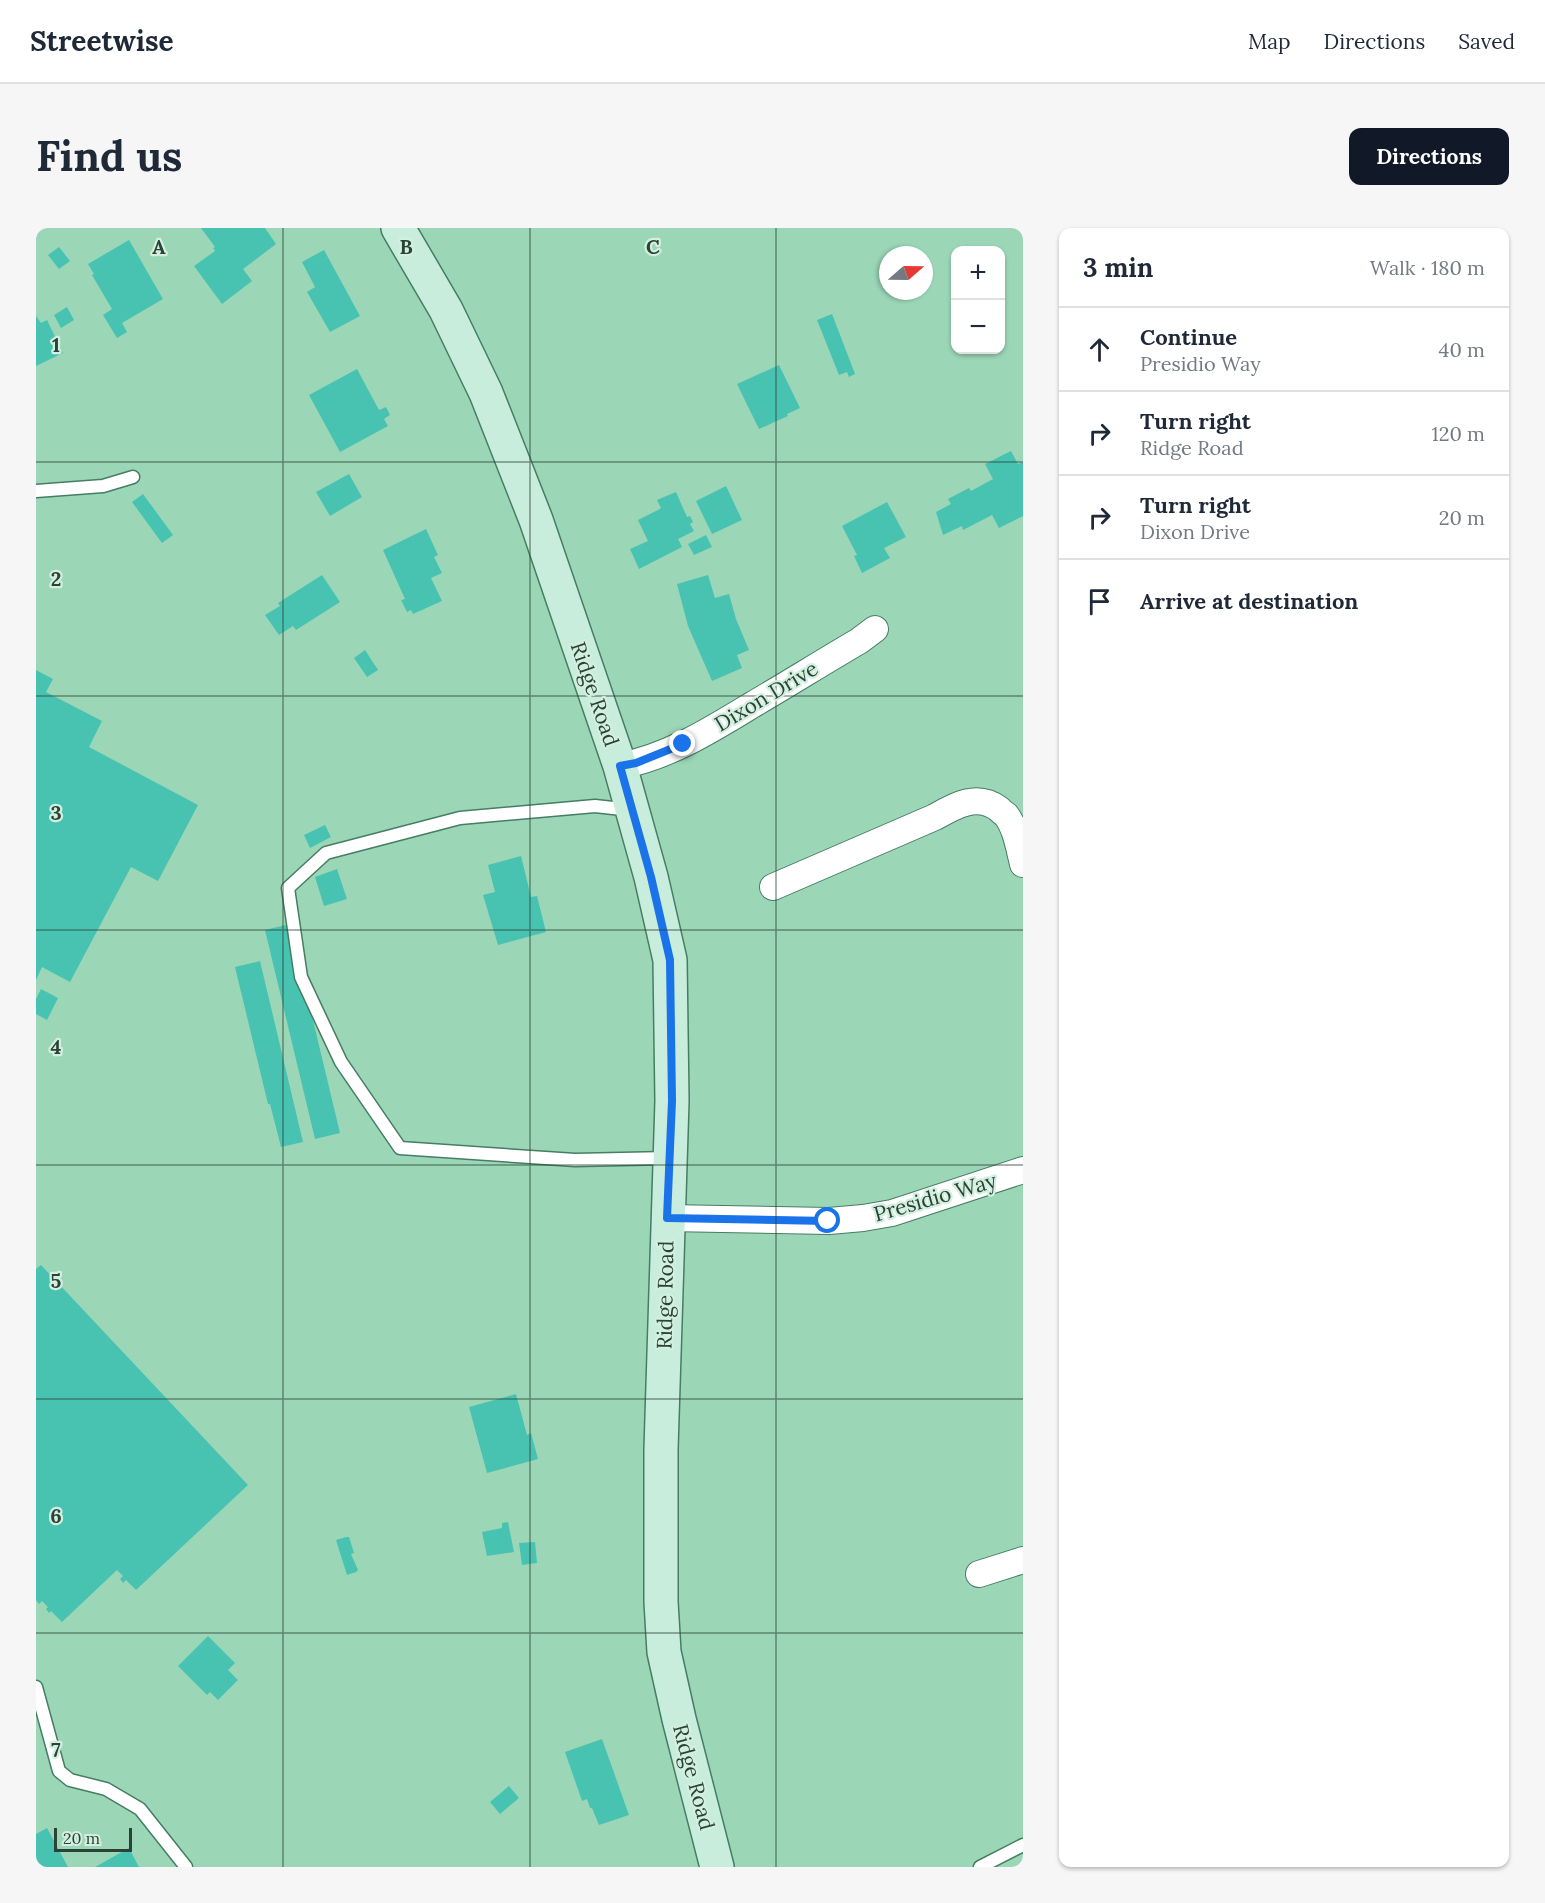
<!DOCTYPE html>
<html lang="en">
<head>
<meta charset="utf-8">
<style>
  :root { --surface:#fff; --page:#f6f6f7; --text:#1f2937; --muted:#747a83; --line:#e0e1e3; --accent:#111827 }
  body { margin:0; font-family:Lora,serif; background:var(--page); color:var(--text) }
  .controls { position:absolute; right:18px; top:18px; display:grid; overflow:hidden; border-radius:12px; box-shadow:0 2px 4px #0004 }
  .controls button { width:54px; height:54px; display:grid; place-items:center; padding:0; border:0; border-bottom:2px solid var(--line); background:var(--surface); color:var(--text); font:30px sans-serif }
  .compass { position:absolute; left:843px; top:18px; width:54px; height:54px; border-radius:50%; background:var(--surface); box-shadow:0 2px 4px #0004; rotate:70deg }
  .scale { position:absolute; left:18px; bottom:15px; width:78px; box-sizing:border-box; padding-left:6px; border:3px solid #2b4337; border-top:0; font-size:16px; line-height:21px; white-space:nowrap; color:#2b4337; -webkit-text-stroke:4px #d2efdf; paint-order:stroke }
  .stop { position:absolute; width:18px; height:18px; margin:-14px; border:4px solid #1a73e8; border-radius:50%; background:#fff }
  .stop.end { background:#1a73e8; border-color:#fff; box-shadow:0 2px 6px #0008 }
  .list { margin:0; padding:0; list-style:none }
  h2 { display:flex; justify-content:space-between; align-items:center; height:78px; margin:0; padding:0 24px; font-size:26px }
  h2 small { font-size:20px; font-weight:400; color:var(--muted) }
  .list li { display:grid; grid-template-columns:39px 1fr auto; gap:18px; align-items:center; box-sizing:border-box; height:84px; padding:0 24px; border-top:2px solid var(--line) }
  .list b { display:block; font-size:22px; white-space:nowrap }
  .list p { margin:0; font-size:20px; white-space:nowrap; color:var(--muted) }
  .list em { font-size:20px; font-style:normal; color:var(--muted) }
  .icon { flex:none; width:33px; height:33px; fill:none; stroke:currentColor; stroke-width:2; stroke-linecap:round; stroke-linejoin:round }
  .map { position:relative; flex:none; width:987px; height:1639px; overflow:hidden; border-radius:12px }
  header { display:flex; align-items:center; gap:36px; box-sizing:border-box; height:84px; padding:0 30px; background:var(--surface); border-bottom:2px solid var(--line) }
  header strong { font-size:28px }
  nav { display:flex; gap:33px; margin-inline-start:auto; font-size:21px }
  .intro { display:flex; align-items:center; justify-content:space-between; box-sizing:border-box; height:144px; padding:0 36px }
  h1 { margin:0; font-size:42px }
  .button { padding:15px 27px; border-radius:12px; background:var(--accent); color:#fff; font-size:21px; font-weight:700 }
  main { display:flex; gap:36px; padding:0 36px }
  aside { flex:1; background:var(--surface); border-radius:12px; box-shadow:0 2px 4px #0004 }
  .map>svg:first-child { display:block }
  .building { fill:#49c3b1 }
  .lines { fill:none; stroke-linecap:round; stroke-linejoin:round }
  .lane-casing { stroke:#457e62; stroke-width:15 }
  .street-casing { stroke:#457e62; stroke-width:28 }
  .secondary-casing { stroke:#457e62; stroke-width:36 }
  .lane { stroke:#fff; stroke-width:12 }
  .street { stroke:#fff; stroke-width:26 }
  .secondary { stroke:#c8eddd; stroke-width:33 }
  .route { stroke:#1a73e8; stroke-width:8 }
  .grid { fill:none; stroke:#2b4337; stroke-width:1.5; stroke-opacity:0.55 }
  .labels { text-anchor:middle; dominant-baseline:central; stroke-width:4.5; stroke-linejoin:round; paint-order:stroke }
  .street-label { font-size:21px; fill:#2b4337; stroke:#d2efdf }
  .grid-label { font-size:20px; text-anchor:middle; font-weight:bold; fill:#2b4337; stroke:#d2efdf; stroke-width:4.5; stroke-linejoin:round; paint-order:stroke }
</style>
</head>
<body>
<header>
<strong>Streetwise</strong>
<nav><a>Map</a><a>Directions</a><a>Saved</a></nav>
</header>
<div class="intro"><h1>Find us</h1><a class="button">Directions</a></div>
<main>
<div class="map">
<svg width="987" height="1639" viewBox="0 0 987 1639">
  <rect width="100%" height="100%" fill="#9bd6b7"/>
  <!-- building -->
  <path class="building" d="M165 0H229L240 16 207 41 216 53 186 76 158 38 179 23 177 20 179 19Z
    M93 12 127 71 86 95 91 104 81 110 67 87 76 81 56 47 58 46 52 36Z
    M23 19 34 33 23 41 12 27Z
    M288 22 324 88 294 104 271 64 279 59 266 34Z
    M31 79 38 92 25 100 18 87Z
    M796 86 819 146 813 149 811 144 803 147 781 92Z
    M0 88 5 95 11 92 27 125 0 138Z
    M743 137 764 180 751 186 752 188 723 201 701 156Z
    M321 141 343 182 350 179 354 187 348 191 352 198 304 224 273 167Z
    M975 223 982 236 987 234V288L963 300 956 287 927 302 926 298 907 307 900 284 915 276 912 271 933 260 935 263 957 251 949 236Z
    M313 246 326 269 294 288 280 264Z
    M690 258 706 292 676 306 660 273Z
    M640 264 651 289 654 288 657 294 654 296 658 303 642 311 646 319 603 341 594 321 612 313 602 292 622 282 625 280 621 272Z
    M107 266 137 307 126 315 96 274Z
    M851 274 870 309 848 320 854 330 826 345 818 328 821 327 806 298Z
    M390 301 402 327 398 329 406 345 395 350 406 373 377 386 375 382 371 384 365 372 369 371 347 322Z
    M670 307 676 319 658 327 652 316Z
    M286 347 304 374 260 402 257 398 243 407 229 387 244 378 242 375Z
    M672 347 679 370 693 366 700 391 713 422 701 427 706 440 676 453 652 398 641 356Z
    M329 422 342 442 331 449 318 430Z
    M0 442 17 451 10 464 66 493 53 519 162 577 122 653 95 639 34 754 6 739 0 752Z
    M289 597 295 609 274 620 268 607Z
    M485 628 495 669 501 668 510 704 462 717 447 667 459 664 452 637Z
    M301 641 311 671 288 678 279 649Z
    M254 696 304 905 279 911 229 702Z
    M224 733 267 914 245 919 234 876H232L199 739Z
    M5 761 22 770 11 792 0 786V771Z
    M5 1037 212 1257 100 1362 90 1352 87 1355 84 1351 87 1348 81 1342 26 1394 15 1383 13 1385 10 1381 12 1379 6 1373 3 1376 0 1372V1041Z
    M480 1166 491 1207 495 1205 502 1231 451 1245 433 1179Z
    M472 1294 478 1324 451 1328 446 1304 466 1300V1295Z
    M310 1309H313L318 1325 315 1326 322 1342 320 1344 311 1347 300 1312Z
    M499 1314 501 1335 486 1337 483 1315Z
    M172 1408 199 1435 192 1442 202 1452 182 1472 174 1464 171 1467 142 1438Z
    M566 1511 593 1587 563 1597 556 1580H554L551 1571 546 1573 529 1524Z
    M473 1558 483 1570 464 1586 454 1574Z
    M11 1600 32 1639H0V1606Z
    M93 1620 103 1639H59Z"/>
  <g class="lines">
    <defs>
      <path id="lane" d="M0 263 67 258 97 249
        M595 582 559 578 424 590 290 625 252 660 265 749 305 834 364 920 539 932 633 930
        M0 1459 23 1543 34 1552 70 1561 104 1581 150 1639
        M944 1639 987 1617"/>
      <path id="street" d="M584 538C632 529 675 502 716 477 752 456 787 434 823 413L839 401
        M737 659 899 589C920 577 941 565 963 581 964 583 969 586 970 587 980 600 983 620 987 636
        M631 990 793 993 827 990 856 985 987 942
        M943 1346 987 1332"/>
      <path id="secondary" d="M362 0 410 82 450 165 500 292 584 538 615 649 634 732 636 873 625 1221V1374L628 1424 643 1491 681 1639"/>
    </defs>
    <!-- lane casing -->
    <use href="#lane" class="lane-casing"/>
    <!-- street casing -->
    <use href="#street" class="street-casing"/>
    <!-- secondary casing -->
    <use href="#secondary" class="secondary-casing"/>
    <!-- lane -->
    <use href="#lane" class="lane"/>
    <!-- street -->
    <use href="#street" class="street"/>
    <!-- secondary -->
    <use href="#secondary" class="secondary"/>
  </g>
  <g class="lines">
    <!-- route -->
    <path class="route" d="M647 516 600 535 584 538 615 649 634 732 636 873 631 990 792 993"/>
  </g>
  <!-- grid -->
  <path class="grid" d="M247 0V1639M494 0V1639M740 0V1639M0 234H987M0 468H987M0 702H987M0 937H987M0 1171H987M0 1405H987"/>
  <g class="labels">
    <!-- street labels -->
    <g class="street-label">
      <text transform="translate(559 466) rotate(71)">Ridge Road</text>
      <text transform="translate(730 468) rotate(-31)">Dixon Drive</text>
      <text transform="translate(899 969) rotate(-16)">Presidio Way</text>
      <text transform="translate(629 1067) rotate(-89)">Ridge Road</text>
      <text transform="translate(658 1549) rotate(75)">Ridge Road</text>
    </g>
  </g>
  <g class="grid-label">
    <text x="123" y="26">A</text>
    <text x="370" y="26">B</text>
    <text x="617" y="26">C</text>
    <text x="20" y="124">1</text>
    <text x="20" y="358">2</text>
    <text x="20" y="592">3</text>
    <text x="20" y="826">4</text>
    <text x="20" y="1060">5</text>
    <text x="20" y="1295">6</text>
    <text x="20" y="1529">7</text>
  </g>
</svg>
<div class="controls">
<button>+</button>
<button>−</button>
</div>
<svg class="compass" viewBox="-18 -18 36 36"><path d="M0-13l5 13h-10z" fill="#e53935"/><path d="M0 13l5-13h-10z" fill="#747a83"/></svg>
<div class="scale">20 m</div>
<div class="stop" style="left:792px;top:993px"></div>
<div class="stop end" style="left:647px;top:516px"></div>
</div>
<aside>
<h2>3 min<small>Walk · 180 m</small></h2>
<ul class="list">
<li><svg class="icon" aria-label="ahead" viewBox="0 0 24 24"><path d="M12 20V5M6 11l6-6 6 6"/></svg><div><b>Continue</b><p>Presidio Way</p></div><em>40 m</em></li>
<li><svg class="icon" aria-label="right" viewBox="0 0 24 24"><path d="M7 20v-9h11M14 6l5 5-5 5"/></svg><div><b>Turn right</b><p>Ridge Road</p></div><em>120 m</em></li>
<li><svg class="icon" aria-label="right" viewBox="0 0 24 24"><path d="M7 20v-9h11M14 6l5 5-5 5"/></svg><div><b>Turn right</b><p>Dixon Drive</p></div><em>20 m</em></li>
<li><svg class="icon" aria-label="arrive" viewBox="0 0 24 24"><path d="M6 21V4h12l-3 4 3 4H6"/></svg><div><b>Arrive at destination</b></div></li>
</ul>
</aside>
</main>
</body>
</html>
